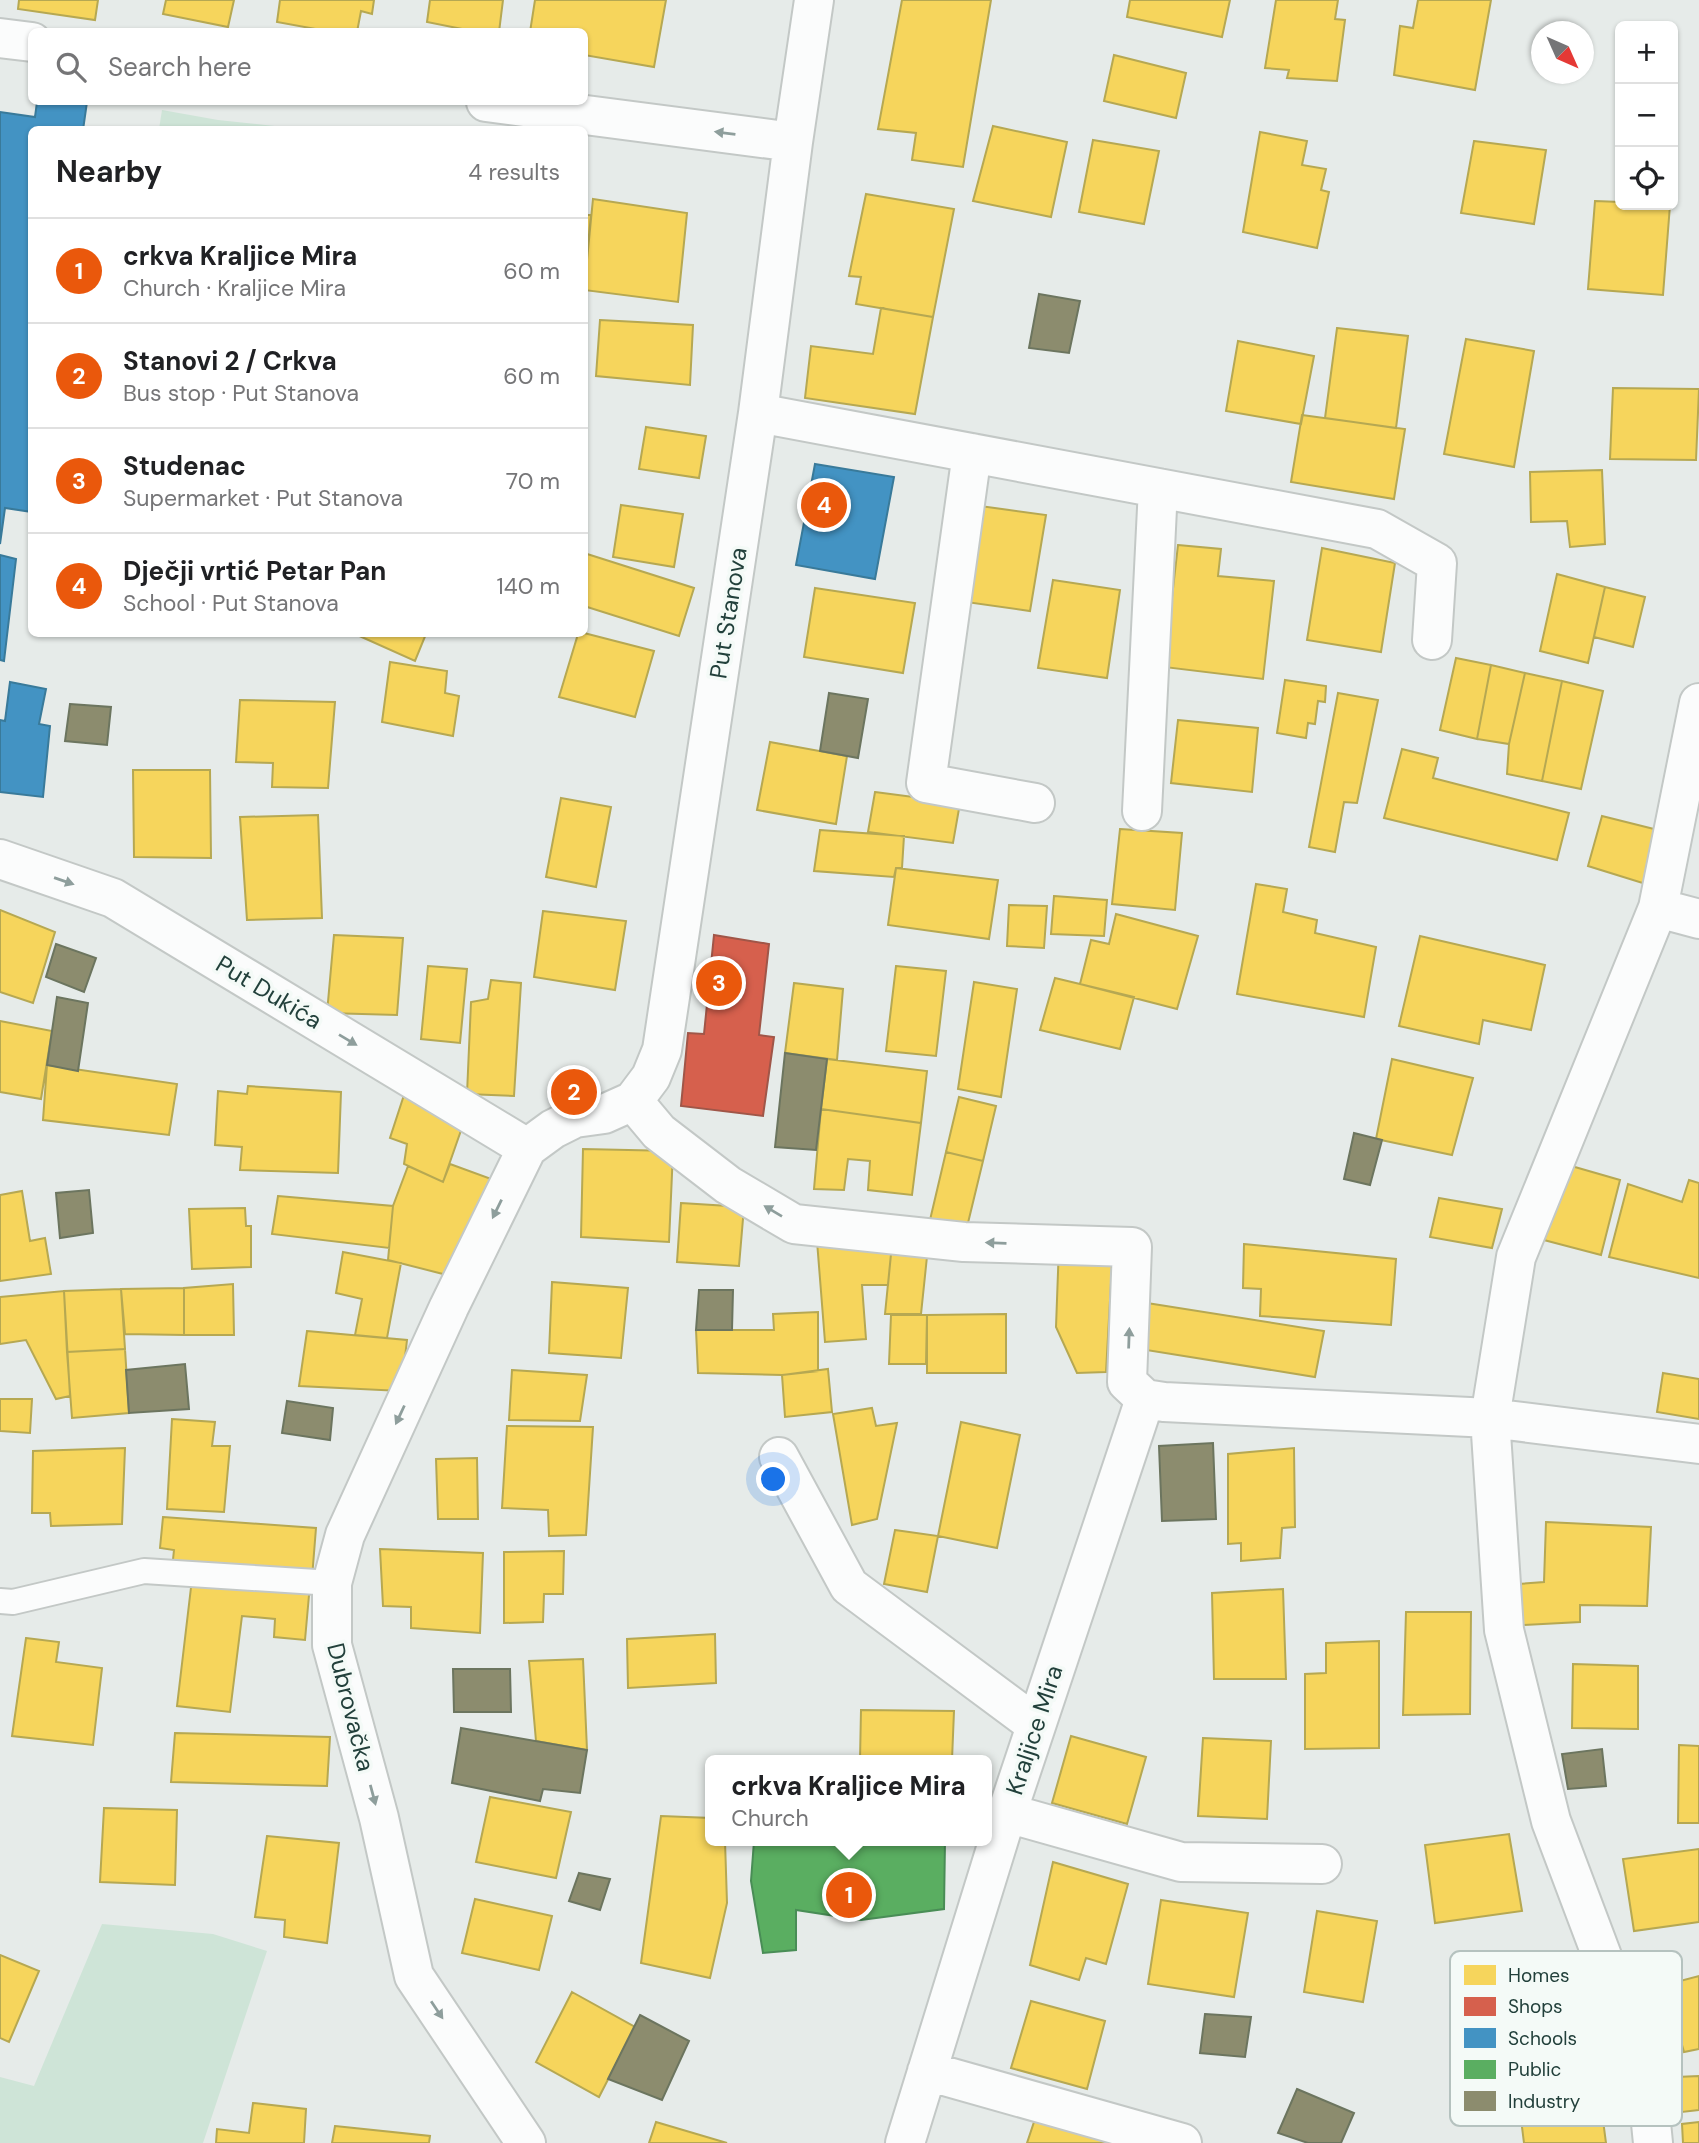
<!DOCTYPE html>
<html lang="en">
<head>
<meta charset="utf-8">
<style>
  :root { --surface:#fff; --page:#f2f2f2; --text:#202124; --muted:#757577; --line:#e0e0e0; --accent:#ea580c }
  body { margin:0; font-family:"DM Sans",sans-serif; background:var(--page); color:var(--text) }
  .controls { position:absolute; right:21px; top:21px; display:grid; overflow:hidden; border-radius:10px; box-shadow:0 2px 5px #0004 }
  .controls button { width:63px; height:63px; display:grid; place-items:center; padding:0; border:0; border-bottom:2px solid var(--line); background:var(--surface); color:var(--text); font:35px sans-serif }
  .compass { position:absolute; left:1531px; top:21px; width:63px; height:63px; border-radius:50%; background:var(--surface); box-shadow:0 2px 5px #0004; rotate:135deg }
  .you { position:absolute; left:774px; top:1480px; width:24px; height:24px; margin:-18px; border:5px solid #fff; border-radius:50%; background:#1a73e8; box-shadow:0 0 0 10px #1a73e833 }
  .badge { display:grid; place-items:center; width:46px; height:46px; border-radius:50%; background:var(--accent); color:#fff; font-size:23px; font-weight:700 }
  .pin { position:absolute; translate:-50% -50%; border:4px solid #fff; box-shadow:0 2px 7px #0006 }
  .popup { position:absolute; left:705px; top:1755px; width:287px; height:91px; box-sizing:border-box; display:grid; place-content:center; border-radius:10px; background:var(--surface); filter:drop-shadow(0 2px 5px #0005); font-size:23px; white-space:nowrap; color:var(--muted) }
  .popup b { font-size:26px; color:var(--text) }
  .popup::after { content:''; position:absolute; left:50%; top:100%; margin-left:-14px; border:14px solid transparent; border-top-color:var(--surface) }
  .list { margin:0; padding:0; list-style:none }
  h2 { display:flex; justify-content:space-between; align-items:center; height:91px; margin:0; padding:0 28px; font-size:30px }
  h2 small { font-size:23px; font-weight:400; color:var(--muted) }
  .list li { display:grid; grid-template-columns:46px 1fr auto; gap:21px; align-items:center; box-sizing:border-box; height:105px; padding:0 28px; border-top:2px solid var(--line) }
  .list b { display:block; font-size:26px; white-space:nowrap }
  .list p { margin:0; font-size:23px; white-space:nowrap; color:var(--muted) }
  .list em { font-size:23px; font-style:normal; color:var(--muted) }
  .icon { flex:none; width:38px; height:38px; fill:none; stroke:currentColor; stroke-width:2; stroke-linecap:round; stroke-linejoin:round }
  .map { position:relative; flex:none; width:1699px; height:2143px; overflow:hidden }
  .search { position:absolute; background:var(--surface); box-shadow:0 2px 5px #0004; left:28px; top:28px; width:560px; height:77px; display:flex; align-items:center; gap:18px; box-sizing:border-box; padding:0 24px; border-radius:10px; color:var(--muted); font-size:26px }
  .panel { position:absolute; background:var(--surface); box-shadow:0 2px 5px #0004; left:28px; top:126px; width:560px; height:511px; border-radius:10px }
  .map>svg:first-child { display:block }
  .green { fill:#cee4d7 }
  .homes { fill:#f6d55c; stroke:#b6a852; stroke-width:2 }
  .shops { fill:#d6604d; stroke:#a05648; stroke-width:2 }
  .schools { fill:#4393c3; stroke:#397a9a; stroke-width:2 }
  .public { fill:#5aae61; stroke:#498d56; stroke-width:2 }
  .industry { fill:#8c8c6e; stroke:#6c755f; stroke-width:2 }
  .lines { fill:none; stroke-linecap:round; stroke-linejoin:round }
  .lane-casing { stroke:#c3c8c6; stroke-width:28 }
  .street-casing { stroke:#c3c8c6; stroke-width:42 }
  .lane { stroke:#fbfcfc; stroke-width:24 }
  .street { stroke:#fbfcfc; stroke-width:38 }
  .oneway { fill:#8e9e9c }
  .labels { text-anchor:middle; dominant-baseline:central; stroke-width:7; stroke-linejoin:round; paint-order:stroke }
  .street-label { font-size:24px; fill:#22403b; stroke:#f4faf7 }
  .key { fill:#f4faf7; stroke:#b5c2bf; stroke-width:2 }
  .key-label { font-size:19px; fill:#22403b }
</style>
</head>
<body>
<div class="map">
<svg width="1699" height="2143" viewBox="0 0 1699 2143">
  <rect width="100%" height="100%" fill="#e6ebe9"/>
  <!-- green -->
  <path class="green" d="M162 110 218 120 302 129H159Z
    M102 1924 213 1934 267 1951 203 2143H0V2077L34 2086Z"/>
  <!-- homes -->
  <path class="homes" d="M19 0H98L95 20 18 9Z
    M166 0H234L228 27 163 14Z
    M280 0H374L372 14 361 11 357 32H332L277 22Z
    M430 0H503L499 32H477L427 22Z
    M535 0H666L654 67 584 55V32H530Z
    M902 0H991L963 167 912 160 916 133 878 129Z
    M1130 0H1230L1222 37 1127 17Z
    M1276 0H1338L1335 19 1345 20 1337 81 1287 78 1289 70 1265 68Z
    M1418 0H1491L1475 90 1394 75 1400 26 1413 28Z
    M1114 55 1186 73 1176 118 1104 101Z
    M993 126 1067 142 1051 217 973 201Z
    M1260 132 1307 141 1302 165 1326 169 1321 190 1329 192 1317 248 1243 232Z
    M1093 140 1159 151 1144 224 1079 212Z
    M1474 141 1546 150 1534 224 1461 213Z
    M866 194 954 209 933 317 856 304 861 277 849 276Z
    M593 199 687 213 678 302 584 290Z
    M1595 201 1620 202V205H1670L1663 295 1588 289Z
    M584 215H591L584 285Z
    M881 308 933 317 915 414 805 398 811 346 873 354Z
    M600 320 693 325 690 385 596 376Z
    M1337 328 1408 336 1396 428 1325 418Z
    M1466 339 1534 351 1514 467 1444 454Z
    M1238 341 1314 356 1301 424 1226 411Z
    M1613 388 1699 389 1696 460 1610 459Z
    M1302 415 1405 429 1394 499 1291 482Z
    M646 427 706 436 699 478 639 469Z
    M1602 470 1605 544 1570 547 1567 521 1531 522 1530 472Z
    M621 505 683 514 674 567 613 557Z
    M980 506 1046 515 1030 611 966 602Z
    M1178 545 1221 549 1218 576 1274 581 1263 679 1164 667Z
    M1322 548 1395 563 1381 652 1307 640Z
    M584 553 694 588 679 636 584 606Z
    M1557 574 1605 587 1588 663 1540 651Z
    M1053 580 1120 590 1107 678 1038 668Z
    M1605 587 1645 597 1633 647 1594 637Z
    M815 588 915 603 903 673 804 657Z
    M584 633 654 651 635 717 559 697 578 634Z
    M355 634H426L415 661Z
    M1456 658 1491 665 1477 739 1440 730Z
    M390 662 447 671 445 693 459 696 453 736 382 722Z
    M1491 665 1525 673 1509 744 1477 739Z
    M1525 673 1562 681 1542 781 1507 774 1509 744Z
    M1285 680 1326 686 1325 702 1318 701 1315 724 1308 723 1306 738 1277 733Z
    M1562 681 1603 691 1581 789 1542 781Z
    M1338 693 1378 700 1357 803 1344 802 1335 852 1309 847Z
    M240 700 335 702 328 788 272 787 273 763 236 762Z
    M1178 720 1258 728 1252 792 1171 783Z
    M770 742 847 756 836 824 757 810Z
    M1402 749 1438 758 1433 778 1569 813 1557 860 1384 818Z
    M133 770H210L211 858 134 857Z
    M875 792 960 803 953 843 868 832Z
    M561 798 611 807 596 887 546 877Z
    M318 815 322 918 247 920 240 817Z
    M1602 816 1662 831 1649 885 1588 866Z
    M1120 829 1182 833 1175 910 1112 904Z
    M820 830 904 836 902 868H896L894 877 814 871Z
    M896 868 998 880 989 939 888 925Z
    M1256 884 1287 889 1283 912 1317 920 1315 933 1376 947 1364 1017 1237 994Z
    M1054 896 1107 900 1104 936 1051 934Z
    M1009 905 1047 906 1044 948 1007 946Z
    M0 910 55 932 33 1003 0 992Z
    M543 911 626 921 615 990 534 977Z
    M1116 914 1198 936 1177 1009 1080 984 1091 940 1109 944Z
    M334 935 403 938 397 1015 327 1013Z
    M1420 936 1545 965 1531 1030 1483 1020 1479 1044 1399 1026Z
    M428 966 467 969 460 1043 421 1039Z
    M896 966 946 971 936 1056 886 1051Z
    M1055 978 1134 997 1120 1049 1040 1030Z
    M491 980 521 983 514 1096 467 1094 471 1002 488 999Z
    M974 982 1017 989 1001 1097 958 1089Z
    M794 983 843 989 837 1060 785 1053Z
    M0 1021 52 1031 41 1099 0 1092Z
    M827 1059 927 1071 921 1123 821 1109Z
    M1392 1059 1473 1078 1452 1155 1376 1139Z
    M47 1065 177 1084 169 1135 43 1120Z
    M248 1086 341 1092 338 1173 240 1170 242 1147 215 1145 218 1091 247 1094Z
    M404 1095 466 1116 443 1182 404 1164 407 1144 390 1138Z
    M959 1097 996 1106 983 1161 946 1152Z
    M821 1109 921 1123 912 1195 868 1190 870 1161 848 1159 844 1190 814 1189Z
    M583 1149 673 1151 669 1242 581 1237Z
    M946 1152 983 1161 967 1227 930 1220Z
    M1561 1163 1620 1180 1601 1255 1540 1239Z
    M450 1164 494 1180 447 1275 388 1260 393 1206 408 1166 443 1182Z
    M1689 1180 1699 1183V1278L1609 1257 1628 1184 1682 1202Z
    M22 1191 30 1241 45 1238 51 1274 0 1281V1195Z
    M278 1196 393 1206 389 1248 272 1234Z
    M1439 1198 1502 1209 1492 1248 1430 1237Z
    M681 1203 744 1207 739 1266 677 1262Z
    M245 1208 246 1226H251V1267L192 1269 189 1209Z
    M817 1241 892 1244 888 1285H862L866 1339 825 1342Z
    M892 1244 928 1247 921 1314H885Z
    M1244 1244 1396 1259 1391 1325 1260 1316 1261 1289 1243 1288Z
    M1059 1245 1113 1247 1106 1372 1077 1373 1056 1327Z
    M343 1252 401 1263 387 1338 355 1335 362 1299 336 1293Z
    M552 1282 628 1288 621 1358 549 1353Z
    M233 1284 234 1335H184V1288Z
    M184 1288V1335L125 1334 121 1289Z
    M121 1289 125 1349 67 1352 64 1291Z
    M64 1291 70 1396 56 1399 26 1340 0 1344V1297Z
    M1147 1303 1324 1331 1315 1377 1140 1349Z
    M818 1312V1371L782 1375 698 1373 696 1330H774L773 1314Z
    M1006 1314V1373H927V1315Z
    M891 1315H927L926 1364H889Z
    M307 1331 407 1340 401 1391 299 1386Z
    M125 1349 129 1413 72 1418 67 1352Z
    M828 1369 832 1412 785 1417 782 1375Z
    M512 1370 587 1375 580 1421 509 1420Z
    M1663 1373 1699 1379V1419L1657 1412Z
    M0 1399H32L30 1433 0 1431Z
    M872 1408 876 1426 897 1423 877 1519 852 1525 833 1414Z
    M172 1419 215 1422 212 1446H230L224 1512 167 1509Z
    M961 1422 1020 1435 997 1548 938 1536Z
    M507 1426 593 1427 586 1535 549 1536 548 1510 502 1508Z
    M125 1448 122 1524 51 1526 50 1513H32L33 1451Z
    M1294 1448 1295 1527 1282 1528 1280 1558 1241 1561V1543L1228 1544V1454Z
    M477 1458 478 1519H438L436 1459Z
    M163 1517 316 1528 312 1578 172 1569 174 1550 160 1548Z
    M1546 1522 1651 1527 1647 1606 1580 1605V1622L1523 1625 1518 1584 1544 1582Z
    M895 1530 938 1536 927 1592 884 1584Z
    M380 1549 483 1553 480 1633 411 1628V1607L383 1606Z
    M564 1551 563 1594H544L543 1622 504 1623V1552Z
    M192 1579 310 1584 305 1640 274 1637 275 1619 242 1616 230 1712 177 1706Z
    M1283 1589 1286 1679H1214L1212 1593Z
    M1406 1612H1471L1470 1714 1403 1715Z
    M715 1634 716 1683 628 1688 627 1639Z
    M26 1638 59 1642 56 1662 102 1668 93 1745 12 1736Z
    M1379 1641V1748L1305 1749V1674L1326 1673V1643Z
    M583 1659 587 1750 536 1741 529 1661Z
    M1573 1664 1638 1666V1729L1572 1728Z
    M861 1710 954 1711 952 1760H860Z
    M175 1733 330 1737 327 1786 171 1782Z
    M1071 1736 1146 1757 1127 1824 1052 1803Z
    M1203 1738 1271 1741 1267 1819 1198 1816Z
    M1679 1745 1699 1746V1823H1678Z
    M490 1797 571 1812 556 1878 476 1862Z
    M104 1808 177 1810 175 1885 100 1882Z
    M661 1816 711 1818V1841H725L727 1903 710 1978 641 1963Z
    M1509 1834 1522 1911 1435 1923 1425 1845Z
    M267 1836 339 1843 327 1943 284 1937 285 1920 255 1917Z
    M1699 1849V1922L1634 1931 1623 1859Z
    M1053 1862 1128 1884 1106 1964 1086 1958 1079 1980 1030 1965Z
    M475 1899 552 1916 539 1970 462 1953Z
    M1161 1900 1248 1913 1234 1997 1148 1984Z
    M1317 1911 1377 1921 1363 2002 1304 1992Z
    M0 1955 39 1971 9 2042 0 2038Z
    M1573 1975 1581 2055 1491 2060 1488 1980Z
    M1699 1976V2049L1684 2052 1665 1985Z
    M572 1992 635 2027 599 2097 536 2062Z
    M1031 2001 1105 2021 1087 2089 1011 2068Z
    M1699 2076V2110L1682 2112 1677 2077Z
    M1582 2079 1587 2106 1601 2105 1606 2143H1524L1517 2087Z
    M253 2103 306 2109 304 2143H216L217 2129 249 2133Z
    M1037 2113 1123 2143H1027Z
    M656 2122 727 2143H649Z
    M1699 2122V2143H1683L1682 2124Z
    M335 2126 430 2136 429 2143H332Z"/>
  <!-- shops -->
  <path class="shops" d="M714 935 769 944 759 1035 774 1037 763 1116 681 1106 688 1033 704 1034Z"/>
  <!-- schools -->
  <path class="schools" d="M37 102H87L83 130H32V512L5 508 0 544V112L35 117Z
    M815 464 894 477 875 579 796 565Z
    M0 555 16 559 4 661 0 660Z
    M10 682 46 689 39 724 50 726 43 797 0 792V720L5 721Z"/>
  <!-- public -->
  <path class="public" d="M754 1841H945L944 1909 861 1920 796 1910V1950L763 1953 751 1881Z"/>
  <!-- industry -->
  <path class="industry" d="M1039 294 1080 301 1069 353 1029 348Z
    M829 693 868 699 858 758 820 751Z
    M70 704 111 707 107 745 65 741Z
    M56 944 96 958 84 992 46 977Z
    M57 997 88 1003 78 1071 47 1065Z
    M785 1053 827 1059 816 1150 775 1147Z
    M1354 1133 1382 1140 1370 1185 1344 1179Z
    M89 1190 93 1233 60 1238 56 1193Z
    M699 1290H733L732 1330H696Z
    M185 1364 189 1409 129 1413 126 1370Z
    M287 1401 333 1408 330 1440 282 1433Z
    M1213 1443 1216 1519 1162 1521 1159 1446Z
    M453 1669H510L511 1712H454Z
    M461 1728 587 1750 580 1793 543 1789 540 1801 452 1783Z
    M1602 1749 1606 1786 1568 1789 1562 1754Z
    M579 1873 610 1879 600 1910 569 1901Z
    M1205 2014 1251 2017 1245 2057 1200 2053Z
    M640 2015 689 2041 662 2100 608 2079Z
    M1297 2089 1354 2113 1341 2143H1308L1278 2133Z"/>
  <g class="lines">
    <defs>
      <path id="lane" d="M0 1601 13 1602 144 1571 332 1583"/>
      <path id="street" d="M0 38 32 42
        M486 102 793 142
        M758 413 1377 529 1437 563 1432 640
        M972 453 926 783 1035 803
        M1142 811 1158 488
        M0 859 113 898 527 1148
        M1658 908 1699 703
        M633 1101 659 1132 728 1185 794 1224 964 1242 1132 1247 1127 1382 1145 1399 1164 1402 1490 1418 1516 1257 1658 908 1699 919
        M779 1457 849 1586 1036 1725
        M1007 1813 1181 1862 1322 1864
        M927 2071 1182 2143
        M526 2143 414 1976 379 1818 332 1645V1583L345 1535 449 1307 527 1148 553 1129 575 1118 604 1114 633 1101 651 1077 662 1050 758 413 793 142 814 0
        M905 2143 1007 1813 1145 1399
        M1653 2143 1646 2073 1551 1821 1504 1630 1490 1418 1699 1444"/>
    </defs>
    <!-- lane casing -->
    <use href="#lane" class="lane-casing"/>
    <!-- street casing -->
    <use href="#street" class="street-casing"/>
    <!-- lane -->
    <use href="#lane" class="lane"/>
    <!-- street -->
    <use href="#street" class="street"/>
  </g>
  <!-- one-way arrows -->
  <defs><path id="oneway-solid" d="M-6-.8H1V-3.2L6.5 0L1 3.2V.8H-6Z" transform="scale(1.75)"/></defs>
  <g class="oneway">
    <use href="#oneway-solid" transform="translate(725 133) rotate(-173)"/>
    <use href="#oneway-solid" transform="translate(64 881) rotate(19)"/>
    <use href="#oneway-solid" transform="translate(348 1040) rotate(31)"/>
    <use href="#oneway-solid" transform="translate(497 1209) rotate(116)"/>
    <use href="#oneway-solid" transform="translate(773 1211) rotate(-149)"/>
    <use href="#oneway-solid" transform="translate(996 1243) rotate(-178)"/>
    <use href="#oneway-solid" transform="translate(1129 1338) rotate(-88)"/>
    <use href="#oneway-solid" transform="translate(400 1415) rotate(115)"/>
    <use href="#oneway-solid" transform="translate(373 1795) rotate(75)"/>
    <use href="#oneway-solid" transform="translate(437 2010) rotate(56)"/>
  </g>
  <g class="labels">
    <!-- street labels -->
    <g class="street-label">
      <text transform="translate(728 613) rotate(-81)">Put Stanova</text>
      <text transform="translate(269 992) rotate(31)">Put Dukića</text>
      <text transform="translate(351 1707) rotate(76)">Dubrovačka</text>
      <text transform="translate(1034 1730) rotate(-72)">Kraljice Mira</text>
    </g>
  </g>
  <!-- legend -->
  <rect x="1450" y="1951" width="232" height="175" rx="10" class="key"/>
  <rect x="1464" y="1965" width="32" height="20" fill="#f6d55c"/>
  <rect x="1464" y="1997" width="32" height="19" fill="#d6604d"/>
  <rect x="1464" y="2028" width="32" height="20" fill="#4393c3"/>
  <rect x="1464" y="2060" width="32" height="19" fill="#5aae61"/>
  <rect x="1464" y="2091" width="32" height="20" fill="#8c8c6e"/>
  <g class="key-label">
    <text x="1508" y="1982">Homes</text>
    <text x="1508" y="2013">Shops</text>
    <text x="1508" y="2045">Schools</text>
    <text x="1508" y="2076">Public</text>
    <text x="1508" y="2108">Industry</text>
  </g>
</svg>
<div class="controls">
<button>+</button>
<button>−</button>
<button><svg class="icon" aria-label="locate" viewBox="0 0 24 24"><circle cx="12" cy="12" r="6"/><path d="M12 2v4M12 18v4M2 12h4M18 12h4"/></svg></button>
</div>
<svg class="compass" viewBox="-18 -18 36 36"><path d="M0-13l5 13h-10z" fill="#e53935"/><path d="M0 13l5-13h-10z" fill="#757577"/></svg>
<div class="you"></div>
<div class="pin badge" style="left:849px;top:1895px">1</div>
<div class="popup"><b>crkva Kraljice Mira</b>Church</div>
<div class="pin badge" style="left:574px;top:1092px">2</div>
<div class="pin badge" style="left:719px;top:983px">3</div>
<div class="pin badge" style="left:824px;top:505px">4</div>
<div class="search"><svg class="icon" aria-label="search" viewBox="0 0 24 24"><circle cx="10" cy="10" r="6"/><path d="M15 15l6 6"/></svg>Search here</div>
<section class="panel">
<h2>Nearby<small>4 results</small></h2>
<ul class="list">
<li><span class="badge">1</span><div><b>crkva Kraljice Mira</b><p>Church · Kraljice Mira</p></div><em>60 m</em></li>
<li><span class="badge">2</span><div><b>Stanovi 2 / Crkva</b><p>Bus stop · Put Stanova</p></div><em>60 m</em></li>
<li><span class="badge">3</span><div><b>Studenac</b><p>Supermarket · Put Stanova</p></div><em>70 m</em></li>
<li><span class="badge">4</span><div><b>Dječji vrtić Petar Pan</b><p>School · Put Stanova</p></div><em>140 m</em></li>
</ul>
</section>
</div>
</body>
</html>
